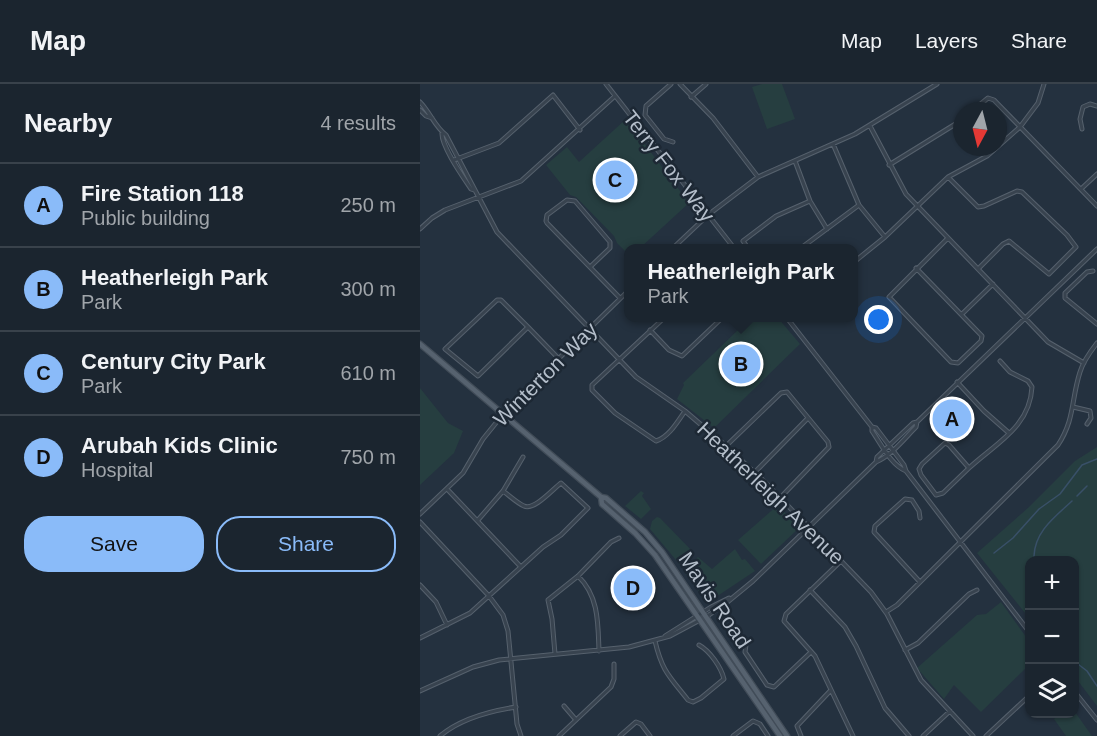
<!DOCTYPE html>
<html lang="en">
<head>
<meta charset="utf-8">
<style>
  :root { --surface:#1b252f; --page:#28313b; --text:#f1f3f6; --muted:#a0a5aa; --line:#39424b; --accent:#8abbf9 }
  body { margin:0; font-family:Arial,sans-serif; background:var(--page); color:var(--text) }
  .controls { position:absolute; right:18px; bottom:18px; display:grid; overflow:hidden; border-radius:12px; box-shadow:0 2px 4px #0004 }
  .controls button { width:54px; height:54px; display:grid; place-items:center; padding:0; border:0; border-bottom:2px solid var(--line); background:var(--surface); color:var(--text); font:30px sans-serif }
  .compass { position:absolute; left:533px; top:18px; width:54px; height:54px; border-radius:50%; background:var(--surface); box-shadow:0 2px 4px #0004; rotate:187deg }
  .you { position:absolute; left:459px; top:236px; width:21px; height:21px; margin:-15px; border:4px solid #fff; border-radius:50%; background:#1a73e8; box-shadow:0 0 0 9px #1a73e833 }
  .badge { display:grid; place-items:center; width:39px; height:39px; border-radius:50%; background:var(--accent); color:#111; font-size:20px; font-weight:700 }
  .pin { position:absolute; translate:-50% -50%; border:3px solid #fff; box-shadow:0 2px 6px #0006 }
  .popup { position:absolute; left:204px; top:160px; width:234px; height:78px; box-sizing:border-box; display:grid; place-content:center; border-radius:12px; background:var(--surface); filter:drop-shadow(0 2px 4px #0005); font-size:20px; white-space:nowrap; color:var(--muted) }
  .popup b { font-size:22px; color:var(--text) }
  .popup::after { content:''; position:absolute; left:50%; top:100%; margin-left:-12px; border:12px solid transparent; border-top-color:var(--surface) }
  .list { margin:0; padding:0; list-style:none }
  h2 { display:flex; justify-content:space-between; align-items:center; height:78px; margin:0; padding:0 24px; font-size:26px }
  h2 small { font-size:20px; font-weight:400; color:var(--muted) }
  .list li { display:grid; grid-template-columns:39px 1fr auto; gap:18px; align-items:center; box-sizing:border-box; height:84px; padding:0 24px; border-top:2px solid var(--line) }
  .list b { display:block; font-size:22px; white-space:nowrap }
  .list p { margin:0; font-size:20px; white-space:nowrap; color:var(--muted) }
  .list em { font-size:20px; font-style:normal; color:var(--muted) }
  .actions { display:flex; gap:12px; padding:18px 24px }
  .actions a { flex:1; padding:14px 0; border:2px solid var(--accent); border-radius:24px; text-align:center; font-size:21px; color:var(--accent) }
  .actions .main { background:var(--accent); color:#111 }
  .icon { flex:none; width:33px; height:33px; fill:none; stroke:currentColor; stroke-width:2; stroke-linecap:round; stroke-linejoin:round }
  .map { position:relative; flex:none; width:677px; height:652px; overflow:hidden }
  header { display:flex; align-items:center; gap:36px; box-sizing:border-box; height:84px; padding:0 30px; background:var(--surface); border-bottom:2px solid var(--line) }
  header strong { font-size:28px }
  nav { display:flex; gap:33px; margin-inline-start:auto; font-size:21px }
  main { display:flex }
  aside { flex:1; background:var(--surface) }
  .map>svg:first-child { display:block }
  .green { fill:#263e40 }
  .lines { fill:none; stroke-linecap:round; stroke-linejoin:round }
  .stream { stroke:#395068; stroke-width:1.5 }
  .minor-casing { stroke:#56616d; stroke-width:5 }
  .major-casing { stroke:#414c58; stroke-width:7 }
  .minor { stroke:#38434f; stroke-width:3 }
  .major { stroke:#56626f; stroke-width:4.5 }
  .labels { text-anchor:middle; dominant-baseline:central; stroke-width:5; stroke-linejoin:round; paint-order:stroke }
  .street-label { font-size:21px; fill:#b4beca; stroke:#1d2834 }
</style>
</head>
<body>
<header>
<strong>Map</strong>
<nav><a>Map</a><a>Layers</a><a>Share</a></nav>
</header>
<main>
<aside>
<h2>Nearby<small>4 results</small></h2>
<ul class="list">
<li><span class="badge">A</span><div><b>Fire Station 118</b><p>Public building</p></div><em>250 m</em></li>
<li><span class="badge">B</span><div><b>Heatherleigh Park</b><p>Park</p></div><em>300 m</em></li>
<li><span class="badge">C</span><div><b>Century City Park</b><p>Park</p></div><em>610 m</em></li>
<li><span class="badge">D</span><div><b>Arubah Kids Clinic</b><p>Hospital</p></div><em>750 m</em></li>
</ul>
<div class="actions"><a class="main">Save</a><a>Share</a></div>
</aside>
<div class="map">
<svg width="677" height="652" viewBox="0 0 677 652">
  <rect width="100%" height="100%" fill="#24313f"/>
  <!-- green -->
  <path class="green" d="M342 0H362L375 35 347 45 332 3Z
    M206 35 269 119 220 164H208V170L197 159 194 152 156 113 150 111 126 81 147 63 159 78Z
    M304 234H358L380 260 294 344 257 315 264 301 263 299 319 245 310 234Z
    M0 304 28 339 43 347 34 369 0 401Z
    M677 363V622L655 593 654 476H610L609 534 557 469 609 423 655 377Z
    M221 407 224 409 222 412 231 425 221 435 205 422Z
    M358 421 379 444 341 480 318 456Z
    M237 433 240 434 274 469 261 482 230 445 232 437Z
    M315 465 322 476 325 475 335 487 287 519 264 487 278 473 292 485Z
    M581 518 609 557V581L561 628 534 601 524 615 497 584 557 531 566 530Z
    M655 628 672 652H646L634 635 641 630H654Z"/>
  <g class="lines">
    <!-- stream -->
    <path class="stream" d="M657 412 667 402
      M574 469 593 454 619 425 640 410 662 381 677 375
      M614 472C615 447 635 433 652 417
      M654 577 667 587 677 602"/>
    <defs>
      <path id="minor" d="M186 0 314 164
        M251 0 226 22 225 31 244 55 253 58
        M260 0 293 34 338 93
        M271 13 286 0
        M0 18C10 28 15 43 26 51L77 148 216 293 265 327 306 362 345 398 451 508 467 530 501 596 553 652
        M0 26 6 32 12 34
        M552 27 568 14 574 16 677 122
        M450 42 486 110 628 258 664 279
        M662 45 660 35 663 23 670 20 677 22
        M22 49C21 62 43 93 51 105L54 106
        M413 60 439 121 465 153
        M34 76 79 59 133 11 160 46
        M375 77 390 117 407 145
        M469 81 542 36
        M528 93 558 123 564 122 597 107 602 108 647 151 656 163 629 190 589 157 583 160 558 185
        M661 105 677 90
        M0 145 12 134 25 126 101 97 195 12
        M253 164 288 131 338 93 435 50 517 0
        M328 164 323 157 356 132 390 117
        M381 164 439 121
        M434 178 465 153 528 93 567 72 600 43 618 19 624 0
        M170 183 190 164V158L155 117 147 116 127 131 126 137 127 139 200 214
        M496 184 562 252 561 257 538 279 531 278 469 213 528 154
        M673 187 667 188 645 209V214L677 240
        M542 230 573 200
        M244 234 172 301V306L195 329 236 357C249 353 258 337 265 327
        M367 234 452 343 456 344 484 381 486 387 610 549
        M108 243 81 216H77L25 265 58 292 108 243 138 274
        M230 246 249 266 262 272 302 234
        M537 298 564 327 589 349
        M653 323 670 327 671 334 667 340
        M452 343V347C461 360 471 381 486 387
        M525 359 529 361 549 384 523 409 516 411 501 391 499 385 502 380Z
        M306 362 361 309 367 308 408 358 409 363 360 414
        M456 378 457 373 493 339 497 338 677 165
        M549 384C576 359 610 343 612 303L608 297 590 288 580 277
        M335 388 388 334
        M27 405 101 483
        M0 430 43 389 63 355 88 324 208 207
        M500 434 499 427 492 416 485 415 455 442 454 448 500 498
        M58 436 83 407 103 373
        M0 438 69 512 83 531 88 547 97 640 101 652
        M421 477 366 530 364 537 395 572 433 652
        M158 492C179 512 178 540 179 567
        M0 501 16 518 27 541
        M390 506 425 543 436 562 465 624 489 652
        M466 528 477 521 638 361C655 335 651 316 660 288 663 278 670 268 677 259
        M286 533 305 520 333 497 456 378C471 372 485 354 496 343L497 338
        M245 552 291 523 309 514
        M0 554 50 529 123 463 141 451 168 424 141 399C133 405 114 427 104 422 97 419 90 412 83 407
        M235 557C242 587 249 592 268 616L273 618 281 614 304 595C301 583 290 567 279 561
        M326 561 325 568 347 601 354 603 391 568
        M485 566 498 559 549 510 557 506
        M135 570 132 535 128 516 158 492 191 458 199 454
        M0 607 53 583 79 576 209 563 250 552 280 536
        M654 607 677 636
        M144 622 156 636
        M20 652C40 635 70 627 96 623
        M139 652 191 603 194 595V580
        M200 652 216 638 221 640 230 652
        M313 652 333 637 340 640 348 652
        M381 652 377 642 411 606
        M503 652 530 627
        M566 652 610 611"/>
      <path id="major" d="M0 260 181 413 186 414 225 448 242 468 367 652
        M181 413 182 420 215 449 235 471 360 652"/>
    </defs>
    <!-- minor casing -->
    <use href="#minor" class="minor-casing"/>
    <!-- major casing -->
    <use href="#major" class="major-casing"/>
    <!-- minor -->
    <use href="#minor" class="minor"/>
    <!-- major -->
    <use href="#major" class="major"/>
  </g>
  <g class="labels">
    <!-- street labels -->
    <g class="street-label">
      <text transform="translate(249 82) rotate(52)">Terry Fox Way</text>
      <text transform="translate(125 290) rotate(-45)">Winterton Way</text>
      <text transform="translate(351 409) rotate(44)">Heatherleigh Avenue</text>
      <text transform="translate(295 516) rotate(56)">Mavis Road</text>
    </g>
  </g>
</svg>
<div class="controls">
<button>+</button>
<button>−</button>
<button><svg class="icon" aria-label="layers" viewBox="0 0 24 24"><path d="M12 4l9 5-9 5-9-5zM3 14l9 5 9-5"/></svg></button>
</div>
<svg class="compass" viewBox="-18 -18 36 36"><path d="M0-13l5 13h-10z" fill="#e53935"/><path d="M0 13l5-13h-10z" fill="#a0a5aa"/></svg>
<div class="you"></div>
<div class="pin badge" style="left:532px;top:335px">A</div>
<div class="pin badge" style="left:321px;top:280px">B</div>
<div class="popup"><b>Heatherleigh Park</b>Park</div>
<div class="pin badge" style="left:195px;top:96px">C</div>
<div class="pin badge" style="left:213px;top:504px">D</div>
</div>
</main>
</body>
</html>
